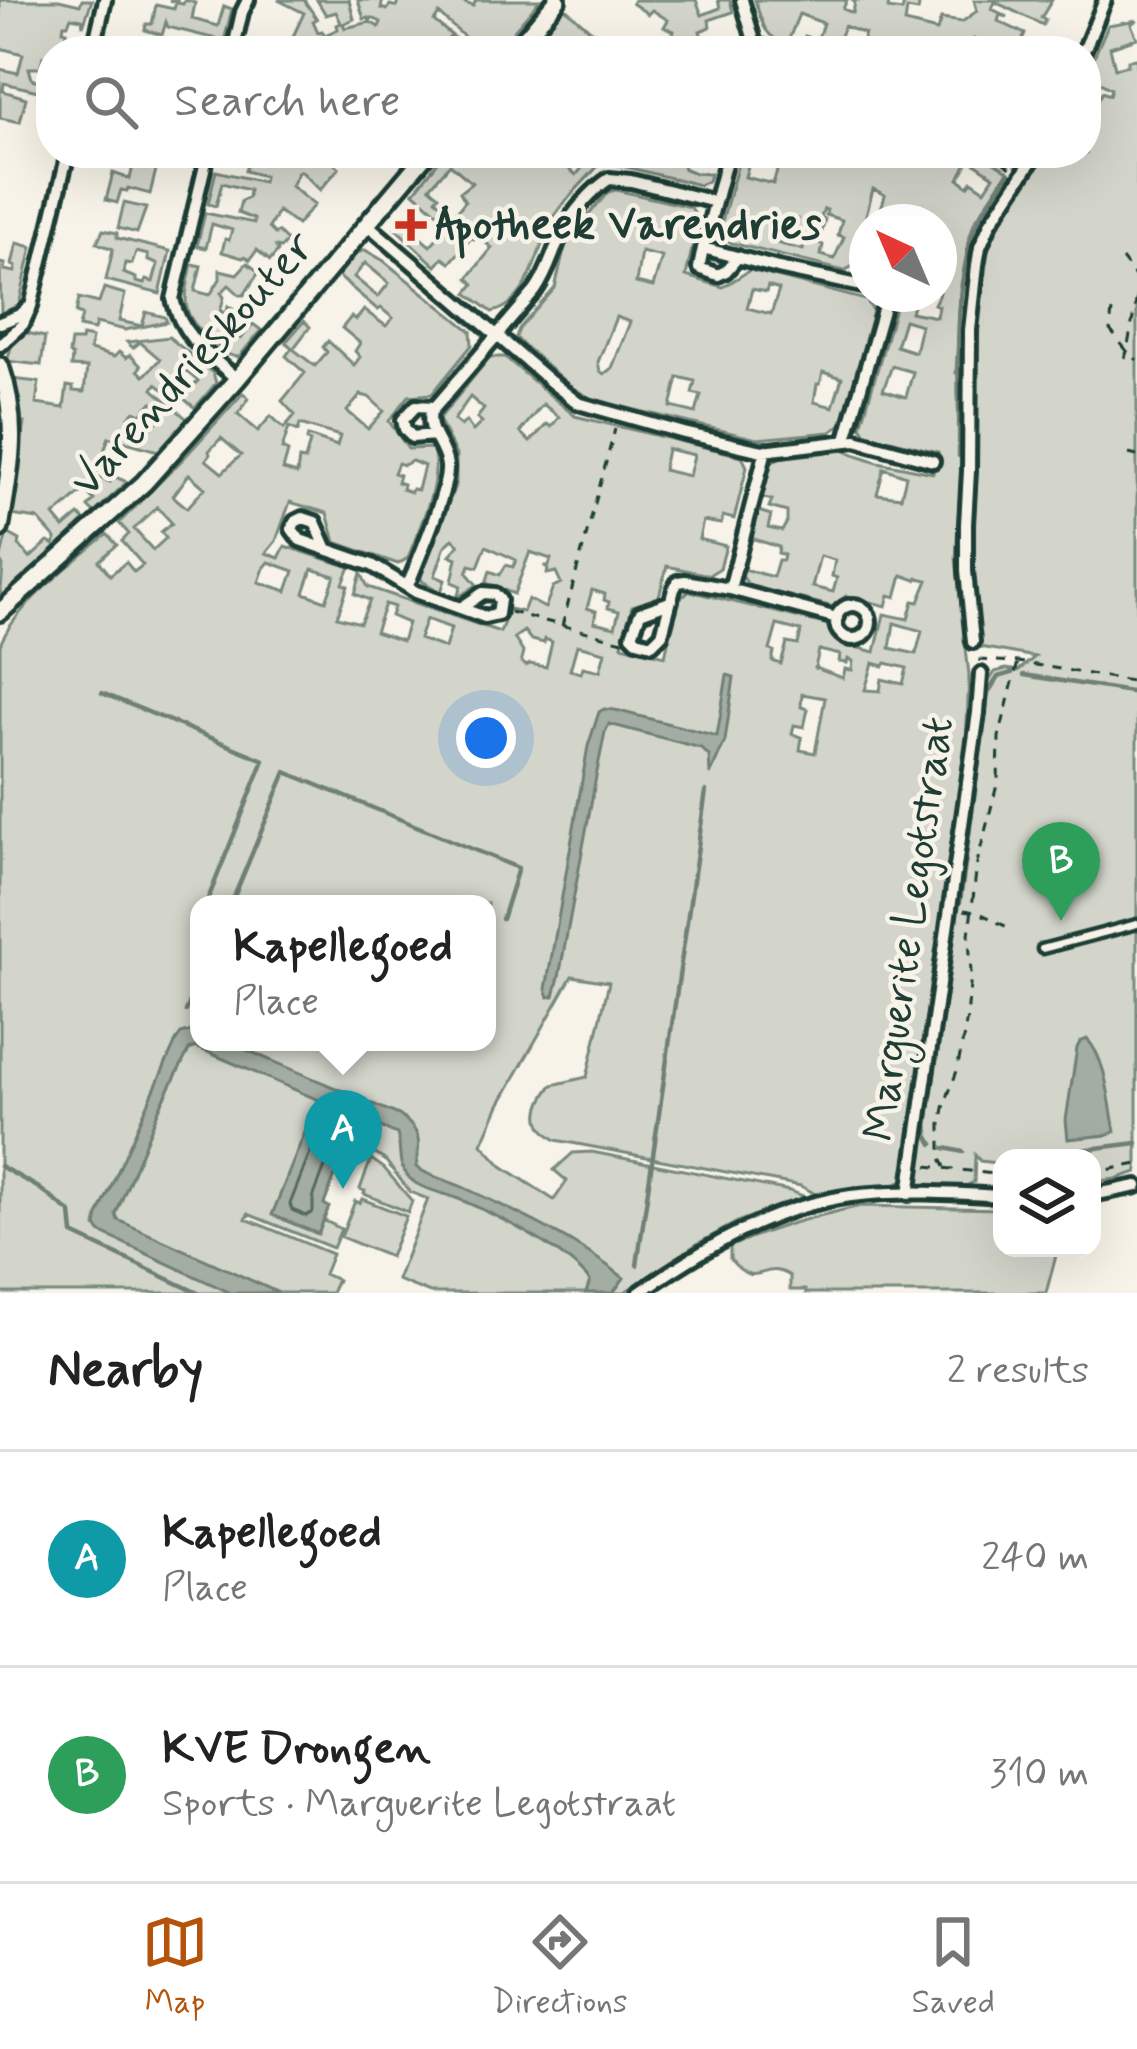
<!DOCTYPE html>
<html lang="en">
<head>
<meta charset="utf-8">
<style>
  :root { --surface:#fff; --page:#f6f6f6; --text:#222; --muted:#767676; --line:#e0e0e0; --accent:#b45309 }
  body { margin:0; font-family:Mynerve,sans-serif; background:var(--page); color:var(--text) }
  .controls { position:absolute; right:36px; bottom:36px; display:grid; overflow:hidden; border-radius:24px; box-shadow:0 12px 48px #0002 }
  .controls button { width:108px; height:108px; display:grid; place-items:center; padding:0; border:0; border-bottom:3px solid var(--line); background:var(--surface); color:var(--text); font:60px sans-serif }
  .compass { position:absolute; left:849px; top:204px; width:108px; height:108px; border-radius:50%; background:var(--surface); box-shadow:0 12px 48px #0002; rotate:316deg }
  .you { position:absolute; left:486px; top:738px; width:42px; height:42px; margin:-30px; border:9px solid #fff; border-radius:50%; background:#1a73e8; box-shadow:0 0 0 18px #1a73e833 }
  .badge { display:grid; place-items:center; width:78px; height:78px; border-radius:50%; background:var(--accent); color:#fff; font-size:39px; font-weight:700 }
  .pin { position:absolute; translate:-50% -99px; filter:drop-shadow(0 3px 6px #0008) }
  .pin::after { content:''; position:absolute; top:63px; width:42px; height:36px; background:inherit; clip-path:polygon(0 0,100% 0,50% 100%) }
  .popup { position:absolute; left:190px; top:895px; width:306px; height:156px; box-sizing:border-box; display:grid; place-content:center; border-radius:24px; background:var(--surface); filter:drop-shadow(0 3px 9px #0005); font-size:39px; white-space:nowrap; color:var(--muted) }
  .popup b { font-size:45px; color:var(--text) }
  .popup::after { content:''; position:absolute; left:50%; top:100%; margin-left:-24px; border:24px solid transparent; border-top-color:var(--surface) }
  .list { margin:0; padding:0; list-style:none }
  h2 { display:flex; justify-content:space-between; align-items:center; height:156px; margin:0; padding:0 48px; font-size:51px }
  h2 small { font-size:39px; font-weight:400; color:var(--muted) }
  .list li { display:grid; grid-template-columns:78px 1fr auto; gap:36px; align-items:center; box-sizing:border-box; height:216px; padding:0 48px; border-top:3px solid var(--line) }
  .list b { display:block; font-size:45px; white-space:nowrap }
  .list p { margin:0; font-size:39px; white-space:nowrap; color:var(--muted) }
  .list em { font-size:39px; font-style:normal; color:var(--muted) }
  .icon { flex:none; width:66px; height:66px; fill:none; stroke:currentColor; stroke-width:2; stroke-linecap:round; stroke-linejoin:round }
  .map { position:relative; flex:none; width:1137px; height:1293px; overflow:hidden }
  .search { position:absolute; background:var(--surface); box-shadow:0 12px 48px #0002; left:36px; right:36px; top:36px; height:132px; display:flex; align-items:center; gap:30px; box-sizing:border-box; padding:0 42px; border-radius:48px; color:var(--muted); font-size:45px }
  .sheet { height:588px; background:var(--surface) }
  nav { display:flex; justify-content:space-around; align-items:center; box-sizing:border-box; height:168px; border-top:3px solid var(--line); background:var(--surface); font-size:33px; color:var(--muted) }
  nav a { display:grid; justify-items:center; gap:6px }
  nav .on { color:var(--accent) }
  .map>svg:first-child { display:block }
  .green { fill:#d3d5ca; stroke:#79897f; stroke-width:3; fill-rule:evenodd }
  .water { fill:#a4ada3; stroke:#6f8077; stroke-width:3 }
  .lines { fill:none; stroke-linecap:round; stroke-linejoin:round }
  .shore { stroke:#546a60; stroke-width:3 }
  .stream { stroke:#6f8077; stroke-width:4.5 }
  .lane-casing { stroke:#1f3d34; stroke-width:15 }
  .street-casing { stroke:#1f3d34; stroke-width:20 }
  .secondary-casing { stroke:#1f3d34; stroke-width:24 }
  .path { stroke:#1f3d34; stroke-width:3; stroke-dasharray:9 9; stroke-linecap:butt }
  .lane { stroke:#f7f3e8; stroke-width:6 }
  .street { stroke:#f7f3e8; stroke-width:10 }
  .secondary { stroke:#f7f3e8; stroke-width:15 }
  .poi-dot { fill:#c8321e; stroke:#f7f3e8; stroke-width:4.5 }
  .labels { text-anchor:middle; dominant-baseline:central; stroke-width:9; stroke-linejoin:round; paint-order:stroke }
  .poi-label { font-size:45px; font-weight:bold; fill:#1f3d34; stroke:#f7f3e8; text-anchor:start }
  .street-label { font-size:45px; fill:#1f3d34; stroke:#f7f3e8 }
</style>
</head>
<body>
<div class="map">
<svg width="1137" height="1293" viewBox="0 0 1137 1293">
  <rect width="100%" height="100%" fill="#f7f3e8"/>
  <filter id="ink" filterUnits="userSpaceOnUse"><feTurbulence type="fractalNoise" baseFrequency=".00833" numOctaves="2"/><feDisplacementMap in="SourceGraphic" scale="24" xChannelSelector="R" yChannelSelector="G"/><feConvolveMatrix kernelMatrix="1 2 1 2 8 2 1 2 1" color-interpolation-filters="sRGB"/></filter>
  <g filter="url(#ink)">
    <!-- green -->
    <path class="green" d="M0 0H59L80 5 82 0H92L83 26 82 19 71 17 68 24H64L63 30 67 31 64 44 76 47 79 42 78 51H51V57L43 56 40 68H29L32 79 51 86V94L4 83 3 91 26 98 20 122 0 118V69L18 73 23 54 0 48Z
      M169 0H177V3L183 4 185 0 195 3 192 19 218 26 224 6 232 9 224 41 168 27 166 22 162 35 145 30 146 24H152L156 5 174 9 176 2Z
      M278 0H304L317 19 313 21 318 32 322 31 325 35 338 29 337 25 341 23 336 12 326 15 317 0H349L354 19 343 24 345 28 370 22 379 27 381 22 372 18 370 21 369 18 364 19 358 0H383L381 8 387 10 390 5 397 7 400 0H457L473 6 476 0H540L496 51H480L439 14 434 21 456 39 451 36 443 45 445 51H427L415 42 410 47 414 51H306L289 45 304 13Z
      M634 0H696L702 15 720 8 718 0H730L733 12 709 20 710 27 700 31 706 51H669L674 31 664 27 668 20 652 10 648 14 632 3Z
      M755 0H847L843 9 853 13 855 2 851 0H889L888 9 902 11 905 0H920L918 11 907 9 905 23 937 31 941 19 962 22 977 11 974 0H1052L1041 18 1045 20 1043 25 995 2 992 9 1008 17 1000 15 998 21 1025 34 1019 48 1013 45 1010 51H998L974 39 968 51H859L865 34 844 26 834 51H805L801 49 805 36 817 41 823 23 799 14 787 44C763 37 762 22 755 0Z
      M564 7 613 50 617 51 601 50 582 33 569 47 573 51H542L547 44 539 38Z
      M1137 20 1131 24 1137 38 1110 47 1115 68 1128 65V60L1137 59V1172L1116 1179 1092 1182V1158H1002V1187L995 1182 996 1163 980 1161 975 1155 974 1182 961 1188 921 1185 916 1182 915 1177 979 758 987 684 995 672 1006 669 1018 671 1035 657 980 647C965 564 971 480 973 396 973 353 971 289 985 248 997 214 1022 183 1043 153H1086V91L1099 97 1102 92 1109 95 1111 89 1086 75 1108 25Z
      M251 153H308L306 157 310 159 314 153 325 155 339 168 320 190 301 171 298 172 291 186 314 205 297 225 278 211 269 228 275 234 278 232 287 241 281 248 276 247 278 251 270 261 257 250 250 260 245 256 243 258 222 252 225 239 229 240 232 230 212 224 206 248 197 246 205 213 254 223V219L238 213 241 201 248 198 249 190 222 183 216 206 208 204 216 171 263 182 264 176 245 171Z
      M445 153H452L461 160 469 153 481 163 490 153H515L522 164 532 153H568L561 162 576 175 591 158 586 153H614L633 158 635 153H647L646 161 653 162 656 153H671V156L685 160 683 168 695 173 710 174 708 181 699 185 602 161C588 179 563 200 552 220 537 248 531 304 492 312L467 293 474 284 468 278 492 248 478 236 474 239 471 238 450 263 443 258 436 266 395 228 402 218 419 230 416 234 430 246 445 229 457 239 462 234 414 192ZM450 164 472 183 460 192 465 201 451 219 444 212 447 208 436 199 439 195 430 187Z
      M741 153H806L805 157 810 159 812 153H883L880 159 893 167 897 160 903 164 910 153H941L946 156 948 153H980L1008 171 974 223 970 236 960 290 956 373 966 378 956 559 969 675 966 746 905 1179 897 1184 819 1196 801 1186 556 1140C531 1125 536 1106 552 1085L587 1077 609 982 572 976 499 1105 482 1144 502 1166 554 1200 567 1181 554 1170 573 1153 592 1152 790 1191 803 1196 801 1199 739 1221 697 1244 623 1293H430L397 1280 428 1199 410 1192 385 1160 375 1154 308 1127 319 1233 323 1220 341 1229 333 1248 248 1214 246 1219 332 1254 324 1274 337 1280 331 1293H0V645C17 603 73 564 107 534L117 545 99 561 110 575 126 562 134 572 143 565 122 541 129 534 119 523 184 458 243 393 249 398 238 414 258 431 271 416 284 428 295 415 282 401 305 373 286 356 292 348 286 342 304 321 310 327 293 349 315 366 327 352 323 347 328 341 354 365 360 357 355 351 360 343 342 328 351 317 356 320 364 310 386 326 393 318 381 308 378 310 338 276 357 253 365 250 384 261 471 331 472 345 432 394 409 396 389 421 408 449 432 448C444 479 419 527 408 558L398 564 335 542 327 513 290 502 276 541 266 553 279 558 285 546 350 567 343 584 348 586 337 617 360 623 370 600 355 594 361 573 368 587 500 632 509 609 523 612 528 599 545 608 553 587 561 583 556 572 547 574 548 568 544 566H549L551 559 530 552 514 594 486 583 490 571 500 575 506 565 513 567 516 560 486 546 478 567 470 565 467 573 477 585 457 598 461 586 452 582 457 558 450 555 459 545 453 539 445 546 435 576 445 580 441 592 422 581 421 577 456 483V455L439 419 490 357H505L575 416 742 456 747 467 734 519 723 516 721 524 703 521 699 539 726 546 720 568 709 575 667 566 658 600 632 606 622 645 665 656 678 600 689 591 829 625 846 645 875 652 884 614 908 619 913 601 919 602 928 580 918 578 916 580 902 575 896 597 889 595 886 606 846 596 834 607 749 586 741 574 743 569 773 577 778 560H783L784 555 778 553 779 547 751 538 758 511 771 515 768 528 782 531 787 522V512L769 507 772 500 760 497 771 463 779 458 825 450 839 449 878 462 933 473 938 452 866 434 861 426 899 294 915 298 911 312 936 317 938 306 934 304 939 294V222H877L885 195 873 189 857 249 862 261 844 271 731 243 719 232ZM751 155 767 159 766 165 778 168 773 184 745 177ZM969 159 994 176 985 190 972 181 968 186 959 179ZM824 209 827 210 826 215 842 220 838 235 844 237 834 259 821 255 823 245 819 243 825 219 821 217ZM784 216 798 219 795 230 800 232 798 240 805 242 803 250 776 243ZM365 263 389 283 378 297 354 277ZM904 320 921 325 915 352 896 346ZM892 366 913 372 906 397 883 390ZM361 395 369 397 384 411 368 429 347 411ZM470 397 484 409 477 418 482 422 473 431 466 421 461 426 454 420ZM543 404 559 417 551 427 547 424 530 442 520 432ZM300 424 340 436 337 446 308 436 307 440 310 442 305 460 299 459 297 474 283 470 288 452 282 449 289 427 298 431ZM221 438 241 455 222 473 206 460 210 454 209 451ZM667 449 694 455 689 476 663 470ZM412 461 424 466 418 490 412 489 411 492 402 489 403 484 397 482 399 475 394 473 398 463 404 465ZM884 468 906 476 901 497 877 494ZM189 474 205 488 187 508 173 496ZM157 507 172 523 161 532 166 538 153 550 134 529ZM820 556 835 560 832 576 837 578 833 592 812 587ZM269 562 294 571 287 591 259 582 264 568ZM312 569 335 576 326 601 304 593ZM592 590 605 594 604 600 609 602 608 608 619 611 615 627 594 622 596 611 587 608ZM385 604 394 607 391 616 408 623 402 641 375 632ZM426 619 451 628 445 648 419 639ZM894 623 922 631 916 654 890 648ZM777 625 801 631 798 645 787 643 781 664 772 661 774 652 770 650ZM524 631 531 640 544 643 545 639 552 642 546 667 530 664 526 666 521 661 523 652 514 638ZM577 645 605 652 600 671 583 667 581 673 570 670ZM819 650 840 655 839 662 847 663 848 659 853 661 852 670 845 669 843 678 815 668ZM873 663 884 666 886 663 907 668 903 684 882 679 880 691 865 690ZM802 694 825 698 815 753 800 750 802 737 792 734 794 725 804 727 808 709 801 707ZM199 904H487V1042H199Z
      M134 161 157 166 150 194 128 188 127 191 121 190 117 203 106 200 113 173 130 179Z
      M616 190 691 207 698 221 686 276 723 287 750 270 866 300 873 311 843 423 831 432 757 439 594 400 571 387 519 341 516 337 519 329 555 288 566 242 608 192ZM641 252 662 257 653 287 636 283ZM768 286 779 290 771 314 747 308 752 289 766 292ZM616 317 630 322 612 368 604 374 600 371 598 362ZM823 372 842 378 833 407 814 402 817 384H820ZM678 377 695 381 692 393 701 395 696 413 671 407Z
      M124 203 146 208 137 233 118 228Z
      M103 230 117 233V238L170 251 160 294 106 280 113 249 97 243ZM136 252 148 255V261L158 264 153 282 146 280 144 284 136 282V278L123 273 125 263 132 264Z
      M17 243 32 247 19 305 1 313 0 263 5 264 4 270 15 272 16 267 12 265Z
      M247 263 259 272 244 295H240L229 285 221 293 224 297 220 312H227L228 306 234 310 219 327 229 336 233 333 241 339 253 324 261 330 239 357C226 356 223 351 214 343 180 314 183 305 192 264L201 266 195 291 210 295 220 279V270L237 274Z
      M104 288 125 294 119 321 142 326 146 312 165 317 167 322 125 330 96 323 94 330 79 327 82 315 76 313 79 298 99 303Z
      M23 332 45 337 41 365 7 361 12 344Z
      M82 336 92 338 90 350 114 357 119 352 126 358 130 355 141 366 138 370 144 376 160 359 140 342 133 348 127 342 169 337 213 373 216 383 195 408 183 398 198 381 187 372 179 370 173 378 176 381 167 392 156 384 153 389 187 419 158 451 109 437 95 476 110 482 113 476 127 482 94 513 88 507 94 500 84 490 54 516 64 528 79 515 85 521 0 601 3 566 0 561 7 533 20 540 19 545 30 558 48 542 54 545 56 539 38 519 11 515 24 423 18 422 11 379 39 382 36 404 64 408 67 386 73 387V391L84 392 87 368 71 367 72 356 69 354 71 341H81ZM152 402 164 413 146 435 129 417 135 411 141 414Z
      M371 1159 384 1168 412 1201 408 1212 364 1194 365 1191 360 1189Z
      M362 1199 406 1216 390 1257 341 1237 355 1201 360 1203Z
      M861 1206 1002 1209V1248H1058L1046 1293H806L805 1290H790V1276C762 1258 758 1293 730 1259V1247C772 1227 816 1216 861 1206Z"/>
    <!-- water -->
    <path class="water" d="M727 675 734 677 725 741 710 775 709 756 701 748 609 724 605 732 595 782 559 977 554 996 549 997 546 989 588 746 599 712 604 709 615 710 717 736Z
      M192 1031H199V1042H228L399 1115C421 1130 421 1141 416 1167 429 1177 451 1181 467 1189 521 1214 578 1241 624 1278L613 1293H586L590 1281C567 1251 497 1215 461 1200 445 1193 421 1190 409 1178 396 1164 402 1150 397 1134L196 1047 189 1050 159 1109 116 1214 118 1220 279 1293H231L100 1232 96 1226 98 1216 176 1041 181 1034Z
      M1087 1039C1107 1060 1109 1103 1115 1131L1107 1135 1068 1139 1066 1120 1077 1048 1080 1042Z
      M307 1127 348 1143 324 1204 329 1207 318 1234 272 1215Z"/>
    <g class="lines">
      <!-- shore -->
      <path class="shore" d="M318 1145 328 1149 330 1154 313 1198V1212L306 1216 292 1210 290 1204 312 1148Z"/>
      <!-- stream -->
      <path class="stream" d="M1016 165 1024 153
        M959 456C961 383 950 301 975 230 982 211 998 191 1009 173
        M1024 675 1137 693
        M102 693 264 760 206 904
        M960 902 988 693 998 677 1012 673
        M231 904 286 772 518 868 502 919
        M193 937 199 923
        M186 1011 199 980
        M933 1144 928 1135 927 1123 956 917
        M945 1148 963 1152
        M1065 1152 1137 1143
        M0 1166 39 1188 71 1213 73 1234 198 1293
        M637 1265 706 791"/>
      <defs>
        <path id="lane" d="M1042 949 1137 924"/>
        <path id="street" d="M742 0 755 44 754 51
          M755 44 776 51
          M93 51 105 0
          M233 51 242 12 248 0
          M1084 51 1105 0
          M208 153 173 299C182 338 208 354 237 379
          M728 153 703 248 778 268 867 287
          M367 224 551 382 578 403 684 433 749 448 763 451 856 440 933 461
          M703 248 699 268 718 275 726 271 738 257
          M0 323 20 315 28 308
          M0 345 23 324 31 306 68 153
          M434 407 416 406 403 420 405 429 412 437 434 435
          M846 439 885 303 883 294
          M326 547 315 522 303 518 295 522 292 529 300 540 372 565 416 592 485 617 498 614 500 600 495 594 483 593 461 608
          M408 585C418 560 449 489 447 466 445 445 426 433 431 412L535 291C549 272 553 250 564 229 573 212 592 190 609 179L631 181 715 202
          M730 589 766 450
          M670 602 640 613 632 635 637 640 652 644 662 634 674 589 678 582 685 581 730 589 837 618
          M836 622a17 17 0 1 1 34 0a17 17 0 1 1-34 0Z
          M973 642 966 571V524L969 471 970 330 977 265 980 247 991 222 1037 153
          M909 1194 978 713 981 674
          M1092 1195 1137 1186
          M639 1293C704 1248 772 1207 851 1196 900 1190 953 1193 1002 1196"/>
        <path id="secondary" d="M514 51 557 0
          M0 366C20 423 10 471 0 528
          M0 612 144 483 237 379 427 153"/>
      </defs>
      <!-- lane casing -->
      <use href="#lane" class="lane-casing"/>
      <!-- street casing -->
      <use href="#street" class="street-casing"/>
      <!-- secondary casing -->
      <use href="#secondary" class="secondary-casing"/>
      <!-- path -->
      <path class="path" d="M988 153 1014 170
        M1122 259 1137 279
        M1112 311 1110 330 1127 351 1137 296
        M1125 358 1127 351 1137 360
        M1129 454 1137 456
        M510 612 623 641
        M562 626 615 429
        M979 660 1018 662 1137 682
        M964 910C987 913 992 921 1012 929
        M927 1166 1002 1175
        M945 1167 941 1158V1124L945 1103 957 1071 967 1018 971 974 969 935 977 863 998 781 999 737 1018 662
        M1092 1173 1137 1164"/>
      <!-- lane -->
      <use href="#lane" class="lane"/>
      <!-- street -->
      <use href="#street" class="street"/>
      <!-- secondary -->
      <use href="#secondary" class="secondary"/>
    </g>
  </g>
  <!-- markers -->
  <path class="poi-dot" d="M405 207h12v12h12v12h-12v12h-12v-12h-12v-12h12z"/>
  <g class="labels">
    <!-- poi labels -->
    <g class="poi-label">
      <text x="435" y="225">Apotheek Varendries</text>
    </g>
    <!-- street labels -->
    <g class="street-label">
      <text transform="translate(193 365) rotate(-48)">Varendrieskouter</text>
      <text transform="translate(910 929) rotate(-82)">Marguerite Legotstraat</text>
    </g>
  </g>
</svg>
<div class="controls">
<button><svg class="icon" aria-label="layers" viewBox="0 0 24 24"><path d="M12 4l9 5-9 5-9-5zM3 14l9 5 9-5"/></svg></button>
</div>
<svg class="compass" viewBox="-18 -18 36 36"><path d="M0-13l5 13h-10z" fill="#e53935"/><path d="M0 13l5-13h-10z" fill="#767676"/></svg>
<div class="you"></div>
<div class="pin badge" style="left:343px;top:1189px;background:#0f9aa8">A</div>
<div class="popup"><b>Kapellegoed</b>Place</div>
<div class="pin badge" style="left:1061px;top:921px;background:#2e9e5b">B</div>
<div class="search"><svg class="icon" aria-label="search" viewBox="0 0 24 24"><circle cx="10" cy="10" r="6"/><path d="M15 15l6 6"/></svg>Search here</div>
</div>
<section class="sheet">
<h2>Nearby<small>2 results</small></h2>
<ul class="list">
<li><span class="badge" style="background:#0f9aa8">A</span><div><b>Kapellegoed</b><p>Place</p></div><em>240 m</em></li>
<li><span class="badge" style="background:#2e9e5b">B</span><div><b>KVE Drongen</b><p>Sports · Marguerite Legotstraat</p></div><em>310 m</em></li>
</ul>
</section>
<nav>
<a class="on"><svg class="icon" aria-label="map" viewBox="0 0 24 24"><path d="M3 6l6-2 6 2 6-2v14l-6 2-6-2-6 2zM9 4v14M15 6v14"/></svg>Map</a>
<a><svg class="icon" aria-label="directions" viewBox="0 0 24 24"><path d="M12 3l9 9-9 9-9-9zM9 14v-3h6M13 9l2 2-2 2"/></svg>Directions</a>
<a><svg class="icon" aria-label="saved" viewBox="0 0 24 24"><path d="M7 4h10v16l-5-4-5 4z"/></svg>Saved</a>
</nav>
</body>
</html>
